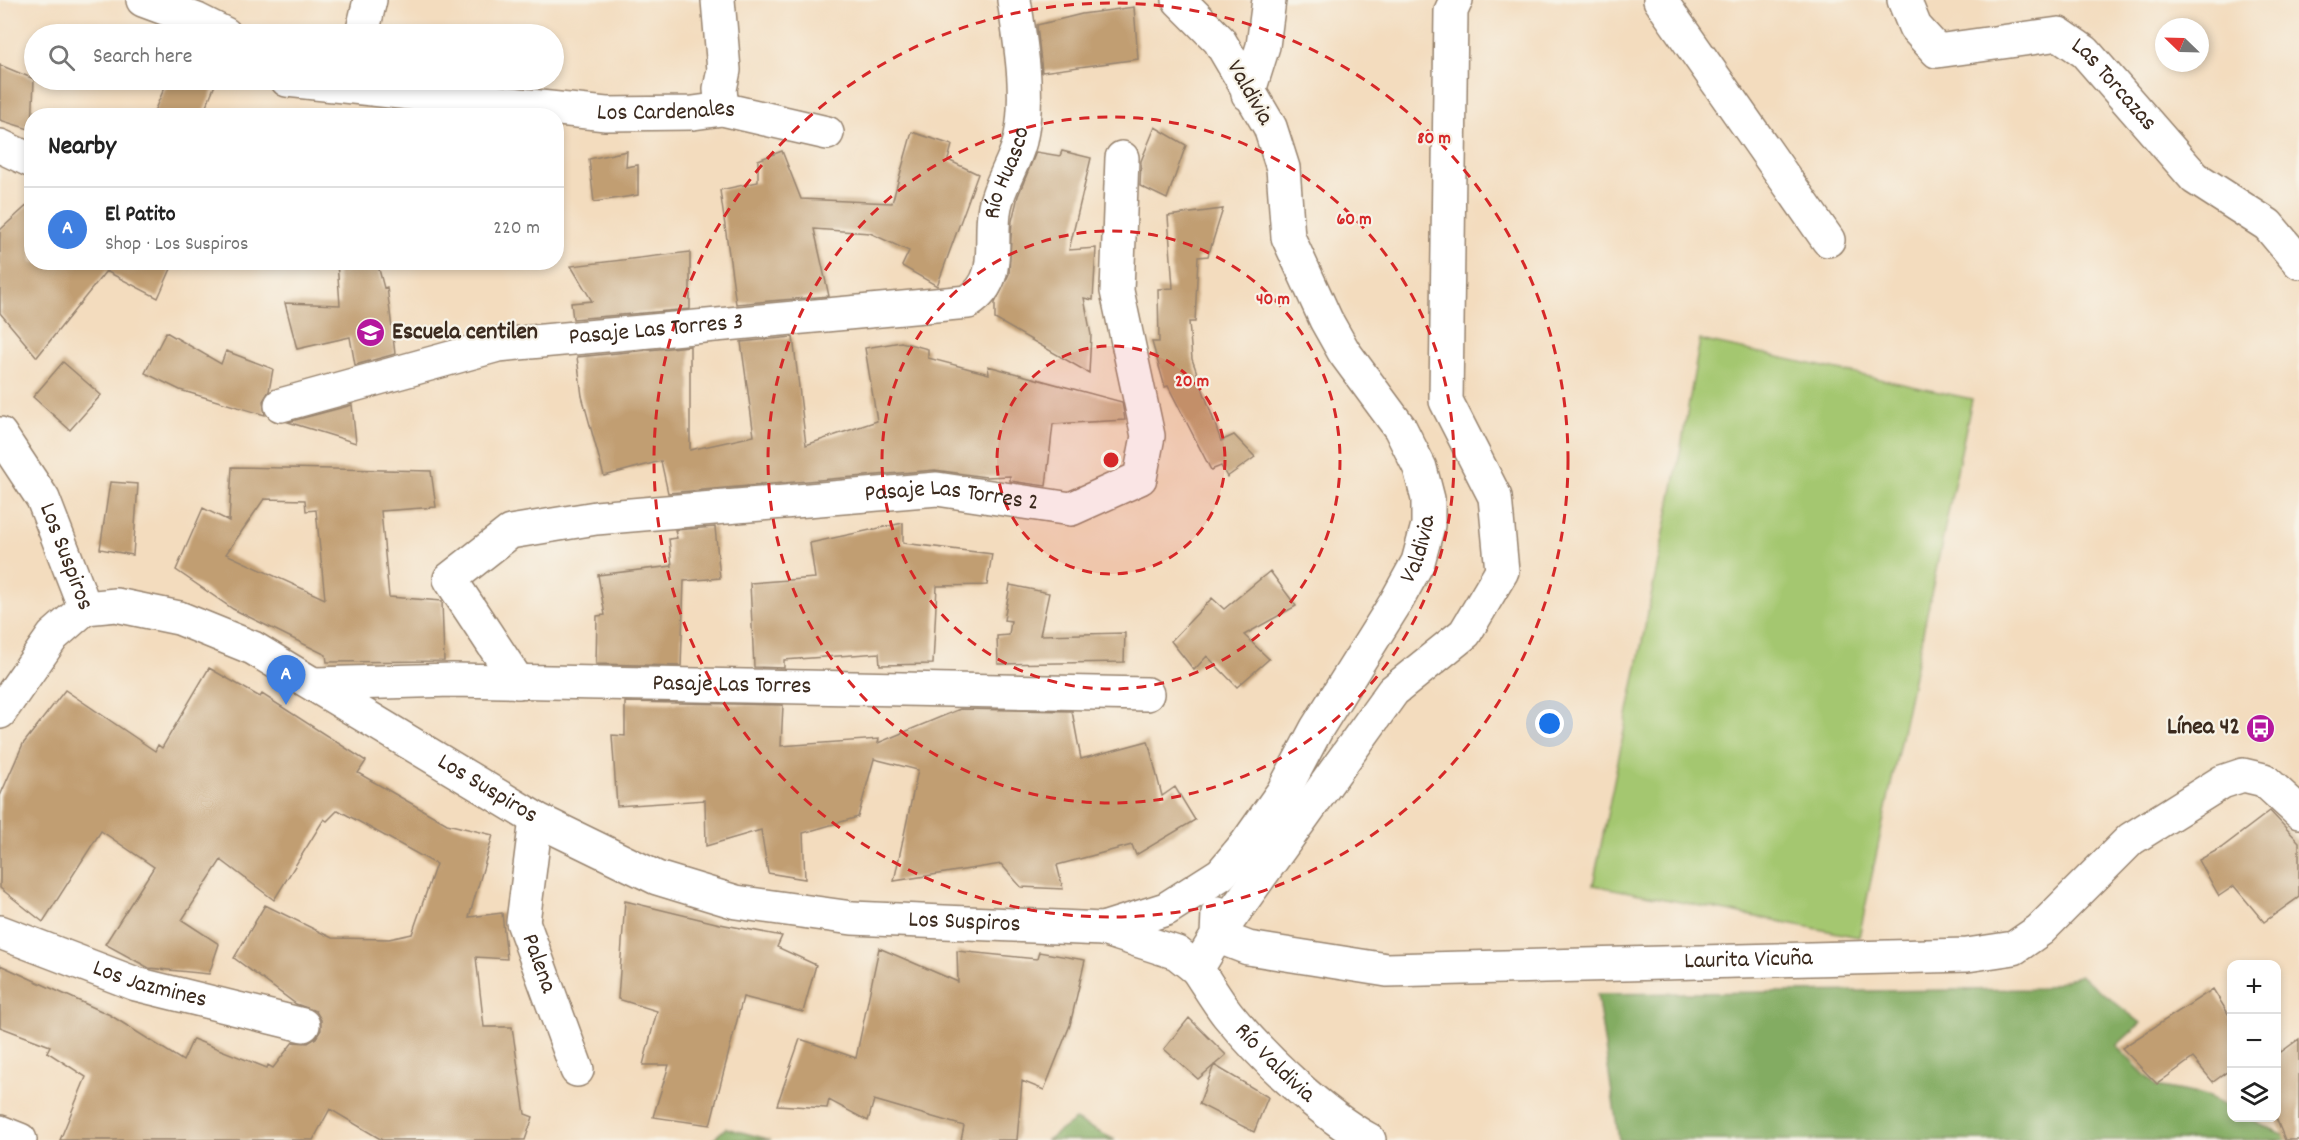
<!DOCTYPE html>
<html lang="en">
<head>
<meta charset="utf-8">
<style>
  :root { --surface:#fff; --page:#f2f2f2; --text:#222; --muted:#767676; --line:#e0e0e0; --accent:#ea580c }
  body { margin:0; font-family:Dekko,sans-serif; background:var(--page); color:var(--text) }
  .controls { position:absolute; right:18px; bottom:18px; display:grid; overflow:hidden; border-radius:12px; box-shadow:0 3px 9px #0003 }
  .controls button { width:54px; height:54px; display:grid; place-items:center; padding:0; border:0; border-bottom:2px solid var(--line); background:var(--surface); color:var(--text); font:30px sans-serif }
  .compass { position:absolute; left:2155px; top:18px; width:54px; height:54px; border-radius:50%; background:var(--surface); box-shadow:0 3px 9px #0003; rotate:293deg }
  .you { position:absolute; left:1550px; top:724px; width:21px; height:21px; margin:-15px; border:4px solid #fff; border-radius:50%; background:#1a73e8; box-shadow:0 0 0 9px #1a73e833 }
  .badge { display:grid; place-items:center; width:39px; height:39px; border-radius:50%; background:var(--accent); color:#fff; font-size:20px; font-weight:700 }
  .pin { position:absolute; translate:-50% -50px; filter:drop-shadow(0 2px 3px #0008) }
  .pin::after { content:''; position:absolute; top:32px; width:21px; height:18px; background:inherit; clip-path:polygon(0 0,100% 0,50% 100%) }
  .list { margin:0; padding:0; list-style:none }
  h2 { display:flex; justify-content:space-between; align-items:center; height:78px; margin:0; padding:0 24px; font-size:26px }
  h2 small { font-size:20px; font-weight:400; color:var(--muted) }
  .list li { display:grid; grid-template-columns:39px 1fr auto; gap:18px; align-items:center; box-sizing:border-box; height:84px; padding:0 24px; border-top:2px solid var(--line) }
  .list b { display:block; font-size:22px; white-space:nowrap }
  .list p { margin:0; font-size:20px; white-space:nowrap; color:var(--muted) }
  .list em { font-size:20px; font-style:normal; color:var(--muted) }
  .icon { flex:none; width:33px; height:33px; fill:none; stroke:currentColor; stroke-width:2; stroke-linecap:round; stroke-linejoin:round }
  .map { position:relative; flex:none; width:2299px; height:1140px; overflow:hidden }
  .search { position:absolute; background:var(--surface); box-shadow:0 3px 9px #0003; left:24px; top:24px; width:540px; height:66px; display:flex; align-items:center; gap:15px; box-sizing:border-box; padding:0 21px; border-radius:33px; color:var(--muted); font-size:22px }
  .panel { position:absolute; background:var(--surface); box-shadow:0 3px 9px #0003; left:24px; top:108px; width:540px; height:162px; border-radius:24px }
  .map>svg:first-child { display:block }
  .green { fill:#a4c770; stroke:#707847; stroke-width:1.5 }
  .forest { fill:#83ac62; stroke:#5f6b40; stroke-width:1.5 }
  .building { fill:#c19e72; fill-rule:evenodd }
  .lines { fill:none; stroke-linecap:round; stroke-linejoin:round }
  .minor-casing { stroke:#97836e; stroke-width:36 }
  .tertiary-casing { stroke:#97836e; stroke-width:36 }
  .minor { stroke:#fff; stroke-width:33 }
  .tertiary { stroke:#fff; stroke-width:33 }
  .ring { fill:none; stroke:#d62828; stroke-width:3; stroke-dasharray:10 8 }
  .labels { text-anchor:middle; dominant-baseline:central; stroke-width:4.5; stroke-linejoin:round; paint-order:stroke }
  .street-label { font-size:24px; fill:#3b2a1e; stroke:#f7f3e8 }
  .poi-label { font-size:24px; font-weight:bold; fill:#3b2a1e; stroke:#f7f3e8; text-anchor:start }
  .centre { fill:#d62828; stroke:#f7f3e8; stroke-width:3 }
  .ring-label { font-size:18px; text-anchor:middle; font-weight:bold; fill:#d62828; stroke:#f7f3e8; stroke-width:4.5; stroke-linejoin:round; paint-order:stroke }
</style>
</head>
<body>
<div class="map">
<svg width="2299" height="1140" viewBox="0 0 2299 1140">
  <rect width="100%" height="100%" fill="#f7f3e8"/>
  <filter id="ink" filterUnits="userSpaceOnUse"><feTurbulence type="fractalNoise" baseFrequency=".0167" numOctaves="2"/><feDisplacementMap in="SourceGraphic" scale="12" xChannelSelector="R" yChannelSelector="G"/><feConvolveMatrix kernelMatrix="1 2 1 2 8 2 1 2 1" color-interpolation-filters="sRGB"/></filter>
  <filter id="wash" filterUnits="userSpaceOnUse"><feTurbulence type="fractalNoise" baseFrequency=".008" numOctaves="4" result="noise"/><feDisplacementMap in="SourceGraphic" scale="24" xChannelSelector="R" yChannelSelector="G"/><feGaussianBlur stdDeviation="1.35" result="paint"/><feColorMatrix in="noise" values="0 0 0 0 0 0 0 0 0 0 0 0 0 0 0 0 0 1.4 0 .05"/><feComposite in="paint" operator="in"/></filter>
  <g filter="url(#wash)">
    <rect width="100%" height="100%" fill="#f3dcbe"/>
    <!-- green -->
    <path class="green" d="M1700 340 1972 399 1859 937 1593 885 1680 453Z"/>
    <!-- forest -->
    <path class="forest" d="M2080 975 2141 1023 2116 1046 2156 1086 2208 1096 2231 1108 2232 1118H2248L2295 1140H1619L1597 994 2041 989Z
      M1075 1120 1115 1140H1047Z
      M726 1128 771 1140H712Z"/>
    <g id="blocks">
      <!-- building -->
      <path class="building" d="M1134 7 1138 59 1042 72 1037 25 1082 14Z
        M0 65 34 79 32 130 0 120Z
        M168 80H217L202 116H152Z
        M1155 127 1186 145 1167 199 1140 186 1141 161Z
        M912 132 952 145 948 160 978 174 937 286 902 266 909 251 870 233 814 229 829 296 736 304 720 190 758 182V160L782 151 801 199 892 203Z
        M627 151 626 167 638 165V195L594 202 589 159Z
        M1062 151 1091 158 1069 250 1096 248 1093 300 1084 298 1091 335 1089 373 995 319V303L1009 274 1012 221 1018 196 1036 152 1060 156Z
        M32 201V262H174L158 298 106 271 37 357 0 313V230Z
        M1223 209 1208 256 1198 257 1195 322H1189L1192 359 1221 441 1234 435 1255 457 1227 477 1221 466 1211 470 1168 386 1165 387 1152 342H1159L1158 289 1173 288 1168 216Z
        M690 252V309L573 319 571 303 592 301 571 266Z
        M337 262H377L384 288 387 287 395 354 355 365 350 337 297 349 285 303 340 305Z
        M166 332 221 364 226 351 273 369 269 391 263 401 265 415 180 390 145 373Z
        M793 337 806 445 877 421 865 348 901 342 928 349V358L989 374 988 366 1122 402 1125 420 1053 424 1046 486 1010 481V476L986 477 935 470 668 493 661 461 604 476 582 396 577 357 690 346V450L754 436 741 342Z
        M63 362 101 395 70 430 33 397Z
        M352 405 356 443 288 422Z
        M232 467 431 471 436 507 381 511 389 597 442 601 444 661 327 662 326 655 233 609 176 570 203 508 229 521ZM264 499 305 500 306 511 316 510 325 599 226 554Z
        M110 482 138 484 133 555 100 549Z
        M903 523V543L992 554 987 585 937 586 933 664 880 665 879 653 784 660V668L754 667 750 583 815 578 810 543Z
        M715 527 720 578 684 581 681 666 596 664 597 616 605 615 598 575 672 566 669 539 677 538 675 530Z
        M1270 571 1296 606 1244 635 1269 659 1237 687 1207 656 1194 670 1171 641 1212 598 1224 609Z
        M1010 585 1049 593 1040 635 1125 633 1124 662 998 664 997 636 1009 635 1011 621 1004 620Z
        M209 668 260 697 262 694 366 761 358 773 447 824 493 835 469 917 502 913 507 959 476 957 484 1027H512L525 1114 533 1117 525 1140H382L330 1109 313 1140H60L86 1077 47 1052 50 1046 0 1027V965L110 1015 183 1061 193 1039 267 1068 268 1065 273 1068 293 1042 308 1043 316 1038 321 1030V1020L316 1011 296 1004 234 958 265 905 332 938 389 939 412 934 436 864 338 810 327 821 324 819 274 900 221 860 182 920 219 944 209 974 149 968 105 944 154 867 101 831 43 922 0 888V796L23 744 65 690 155 751 158 745 162 748Z
        M625 702 783 705 781 746 879 739 878 743 960 709 1072 711 1081 759 1148 741 1162 796 1175 787 1195 820 1136 855 1132 845 1057 865 1063 889 1021 887 1001 864 894 881 918 770 874 759 858 817 803 833 805 879 768 873 761 830 706 846 705 800 617 806 612 735 625 736Z
        M2270 811 2299 842V897L2264 922 2234 886 2219 896 2199 860 2221 848Z
        M625 901 720 924 782 936 777 947 816 965 803 1012 743 997 710 1125 653 1117 669 1065H643L657 1011 618 999Z
        M879 948 958 982 957 951 1037 959 1039 952 1085 960 1070 1025 1044 1090 1022 1081 1017 1140H961L964 1126 874 1100 868 1121 829 1100 827 1108 777 1105 800 1039 856 1058Z
        M2213 989 2232 1020V1068L2213 1082 2193 1058 2157 1084 2122 1048Z
        M1189 1018 1226 1055 1198 1079 1164 1049Z
        M2299 1039V1140H2285L2276 1118 2277 1044 2281 1052Z
        M1214 1065 1268 1097 1254 1132 1199 1104Z"/>
    </g>
  </g>
  <g filter="url(#ink)">
    <use href="#blocks" fill-opacity="0" stroke="#97836e" stroke-width="1.5"/>
    <g class="lines">
      <defs>
        <g id="minor">
          <path d="M143 0 197 20 225 34"/>
          <path d="M718 0 724 70 720 89 722 109"/>
          <path id="s1" d="M1456 0 1451 11 1446 401 1495 497 1502 571 1465 633 1393 691 1217 936 1248 948 1387 970 1967 955 2014 948 2040 930 2131 839 2222 782 2243 775 2264 780 2299 812"/>
          <path d="M1660 0 1828 240"/>
          <path id="s2" d="M1904 0 1915 27 1937 51 2059 34 2085 52 2195 178 2268 225 2299 262"/>
          <path d="M362 34 370 0"/>
          <path id="s3" d="M287 80 606 114 693 113 722 109 827 133"/>
          <path d="M1248 94 1263 46 1269 0"/>
          <path d="M0 146 32 161"/>
          <path id="s4" d="M281 405 498 345 968 302C1004 279 988 241 995 206 1000 183 1014 164 1020 141 1030 97 1021 45 1014 0"/>
          <path id="s5" d="M0 434 43 499 85 608"/>
          <path id="s6" d="M518 682 450 579 510 532 596 518 937 489 1071 509 1140 478 1148 436 1117 291 1122 158"/>
          <path id="s7" d="M316 684 452 680 1147 694"/>
          <path id="s8" d="M536 819 523 922 577 1070"/>
          <path id="s9" d="M1218 913 1217 936 1197 969C1207 984 1217 1001 1228 1015 1263 1058 1322 1114 1369 1140"/>
          <path d="M1103 929 1177 953 1197 969"/>
          <path id="s10" d="M0 932 136 984 303 1025"/>
        </g>
        <g id="tertiary">
          <path id="s11" d="M0 712 53 636 85 608 116 605 179 618 253 648 536 819 657 878 736 902 852 918 1103 929 1166 909 1221 874 1247 843 1283 792 1317 728 1396 602 1418 562 1428 525V499L1420 468 1400 428 1344 352 1326 320 1288 237 1283 168 1270 127 1219 40 1179 0"/>
          <path d="M0 1132 20 1140"/>
        </g>
      </defs>
      <!-- minor casing -->
      <use href="#minor" class="minor-casing"/>
      <!-- tertiary casing -->
      <use href="#tertiary" class="tertiary-casing"/>
      <!-- minor -->
      <use href="#minor" class="minor"/>
      <!-- tertiary -->
      <use href="#tertiary" class="tertiary"/>
    </g>
  </g>
  <!-- distance rings -->
  <circle cx="1111" cy="460" r="114" fill="#d62828" fill-opacity=".12"/>
  <g class="ring">
    <circle cx="1111" cy="460" r="114"/>
    <circle cx="1111" cy="460" r="229"/>
    <circle cx="1111" cy="460" r="343"/>
    <circle cx="1111" cy="460" r="457"/>
  </g>
  <!-- icons -->
  <defs>
    <symbol id="school-disc" viewBox="-11 -11 22 22"><circle r="9.5" fill="#b5179e" stroke="#f7f3e8"/><path d="M0-5L7-2L0 1L-7-2ZM-4 1L0 2.5L4 1V4Q0 6-4 4Z" fill="#fff"/></symbol>
    <symbol id="bus-disc" viewBox="-11 -11 22 22"><circle r="9.5" fill="#b5179e" stroke="#f7f3e8"/><path d="M-5-6H5V4H4V6H2V4H-2V6H-4V4H-5ZM-3.5-4V0h7V-4ZM-3.5 1.2v1.5H-2V1.2ZM2 1.2v1.5H3.5V1.2Z" fill="#fff"/></symbol>
  </defs>
  <g fill-rule="evenodd">
    <use href="#school-disc" x="354" y="316" width="33" height="33"/>
    <use href="#bus-disc" x="2244" y="712" width="33" height="33"/>
  </g>
  <g class="labels">
    <!-- street labels -->
    <g class="street-label">
      <text stroke="none"><textPath href="#s2" startOffset="260">Las Torcazas</textPath></text>
      <text transform="translate(1249 93) rotate(60)">Valdivia</text>
      <text stroke="none"><textPath href="#s3" startOffset="381">Los Cardenales</textPath></text>
      <text stroke="none"><textPath href="#s4" startOffset="837">Río Huasco</textPath></text>
      <text stroke="none"><textPath href="#s4" startOffset="384">Pasaje Las Torres 3</textPath></text>
      <text stroke="none"><textPath href="#s6" startOffset="644">Pasaje Las Torres 2</textPath></text>
      <text stroke="none"><textPath href="#s11" startOffset="1740">Valdivia</textPath></text>
      <text stroke="none"><textPath href="#s5" startOffset="140">Los Suspiros</textPath></text>
      <text stroke="none"><textPath href="#s7" startOffset="416">Pasaje Las Torres</textPath></text>
      <text stroke="none"><textPath href="#s11" startOffset="584">Los Suspiros</textPath></text>
      <text stroke="none"><textPath href="#s11" startOffset="1088">Los Suspiros</textPath></text>
      <text stroke="none"><textPath href="#s1" startOffset="1586">Laurita Vicuña</textPath></text>
      <text stroke="none"><textPath href="#s8" startOffset="148">Palena</textPath></text>
      <text stroke="none"><textPath href="#s10" startOffset="159">Los Jazmines</textPath></text>
      <text stroke="none"><textPath href="#s9" startOffset="184">Río Valdivia</textPath></text>
    </g>
    <!-- poi labels -->
    <g class="poi-label">
      <text x="392" y="333">Escuela centilen</text>
      <text x="2240" y="728" text-anchor="end">Línea 42</text>
    </g>
  </g>
  <circle cx="1111" cy="460" r="9" class="centre"/>
  <g class="ring-label">
    <text x="1434" y="143">80 m</text>
    <text x="1354" y="224">60 m</text>
    <text x="1273" y="304">40 m</text>
    <text x="1192" y="386">20 m</text>
  </g>
</svg>
<div class="controls">
<button>+</button>
<button>−</button>
<button><svg class="icon" aria-label="layers" viewBox="0 0 24 24"><path d="M12 4l9 5-9 5-9-5zM3 14l9 5 9-5"/></svg></button>
</div>
<svg class="compass" viewBox="-18 -18 36 36"><path d="M0-13l5 13h-10z" fill="#e53935"/><path d="M0 13l5-13h-10z" fill="#767676"/></svg>
<div class="you"></div>
<div class="pin badge" style="left:286px;top:705px;background:#3f7fe0">A</div>
<div class="search"><svg class="icon" aria-label="search" viewBox="0 0 24 24"><circle cx="10" cy="10" r="6"/><path d="M15 15l6 6"/></svg>Search here</div>
<section class="panel">
<h2>Nearby<small></small></h2>
<ul class="list">
<li><span class="badge" style="background:#3f7fe0">A</span><div><b>El Patito</b><p>Shop · Los Suspiros</p></div><em>220 m</em></li>
</ul>
</section>
</div>
</body>
</html>
